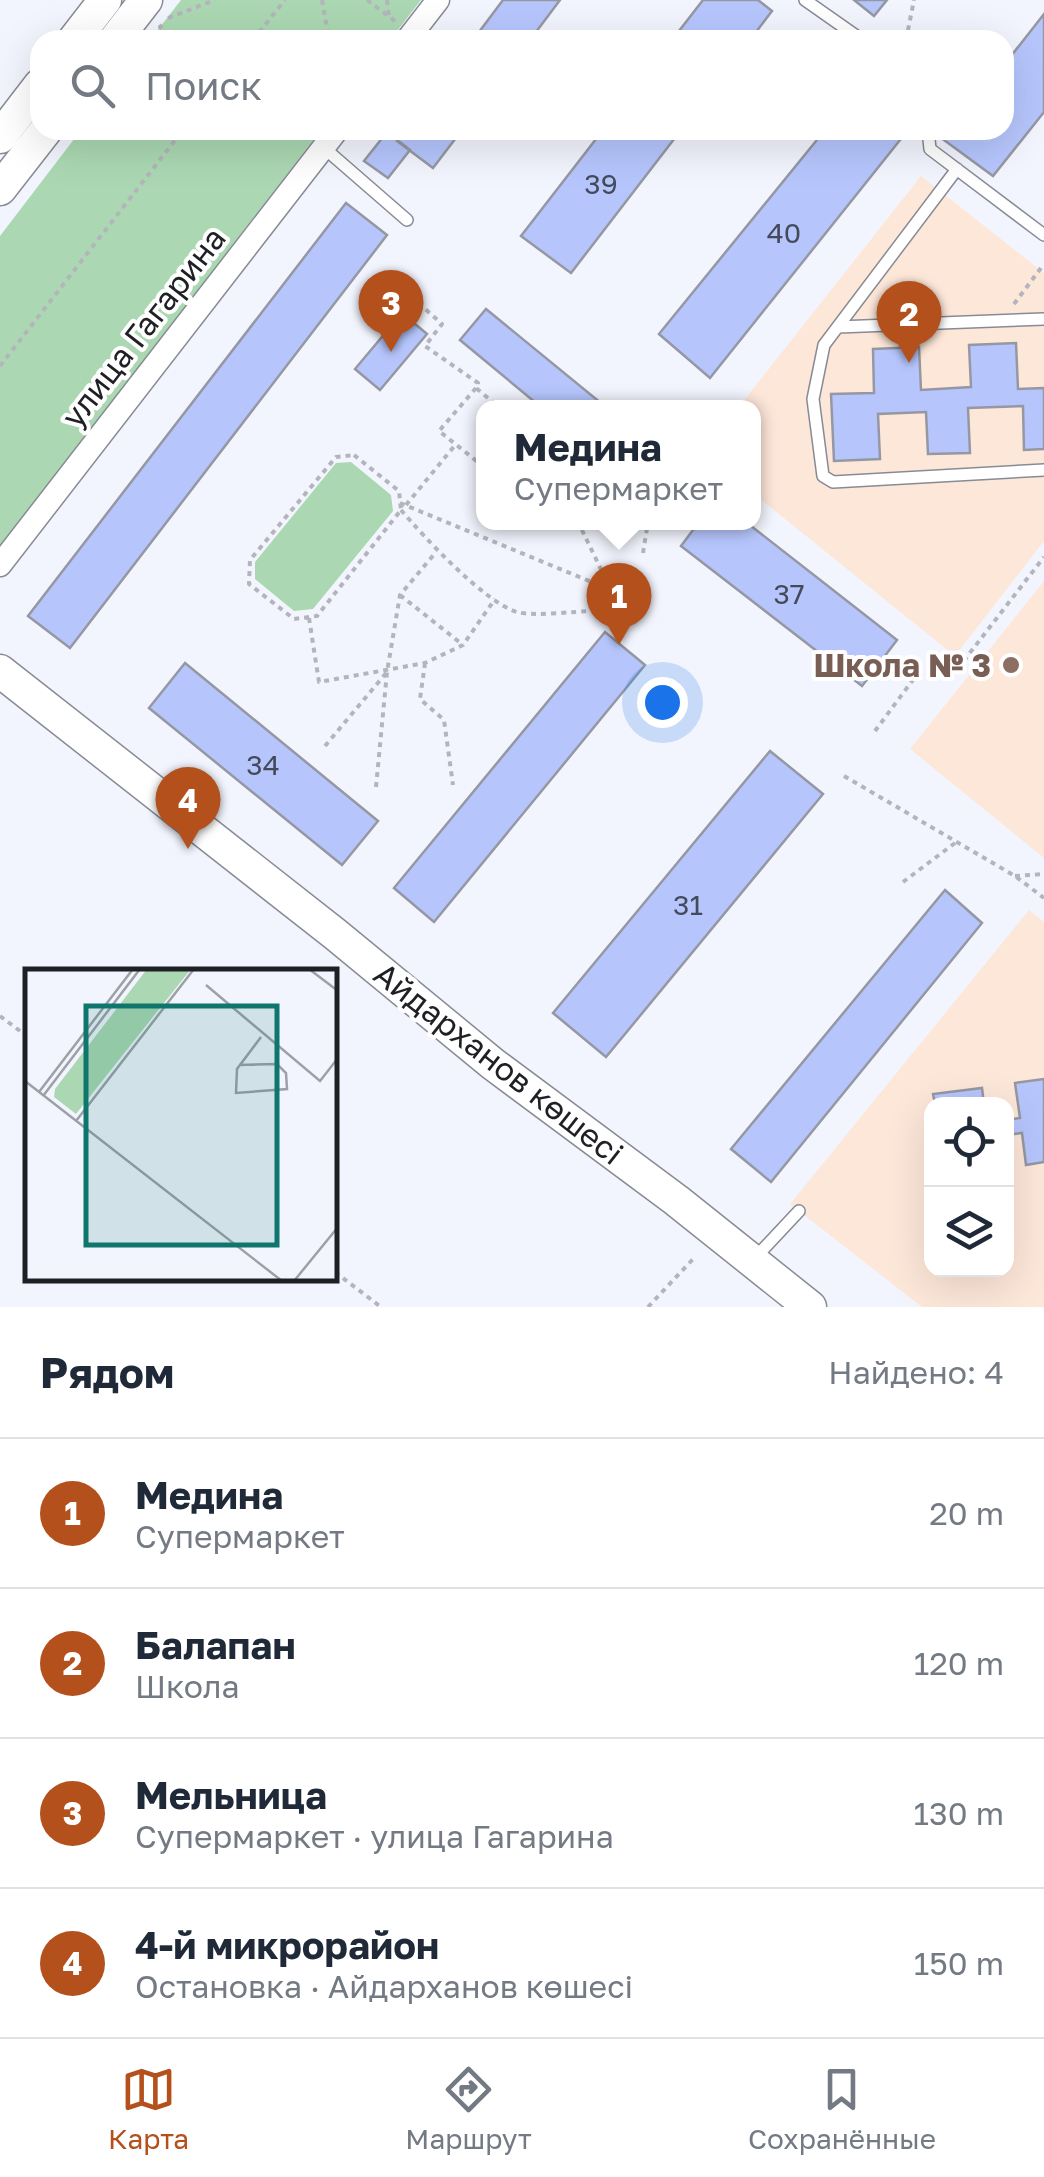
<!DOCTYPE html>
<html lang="ru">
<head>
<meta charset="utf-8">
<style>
  :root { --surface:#fff; --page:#f2f2f3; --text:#1f2937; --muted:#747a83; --line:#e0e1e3; --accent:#b4501c }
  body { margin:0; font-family:"Golos Text",sans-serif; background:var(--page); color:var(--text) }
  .controls { position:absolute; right:30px; bottom:30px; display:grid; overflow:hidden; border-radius:20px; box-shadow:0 10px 40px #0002 }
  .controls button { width:90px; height:90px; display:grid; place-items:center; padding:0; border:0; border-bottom:2px solid var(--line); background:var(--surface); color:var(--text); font:50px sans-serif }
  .you { position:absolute; left:662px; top:702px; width:35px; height:35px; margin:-25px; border:8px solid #fff; border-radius:50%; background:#1a73e8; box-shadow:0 0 0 15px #1a73e833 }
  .badge { display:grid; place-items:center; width:65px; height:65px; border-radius:50%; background:var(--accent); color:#fff; font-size:32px; font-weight:700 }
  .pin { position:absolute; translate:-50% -82px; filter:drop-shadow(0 2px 5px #0008) }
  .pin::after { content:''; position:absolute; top:52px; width:35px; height:30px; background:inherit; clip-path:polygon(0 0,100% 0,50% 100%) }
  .popup { position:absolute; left:476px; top:400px; width:285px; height:130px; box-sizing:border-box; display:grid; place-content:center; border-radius:20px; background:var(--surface); filter:drop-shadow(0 2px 8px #0005); font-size:32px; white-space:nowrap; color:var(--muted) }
  .popup b { font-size:38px; color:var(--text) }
  .popup::after { content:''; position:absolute; left:50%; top:100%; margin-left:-20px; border:20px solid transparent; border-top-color:var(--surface) }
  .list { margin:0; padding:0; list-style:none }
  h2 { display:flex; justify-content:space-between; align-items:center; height:130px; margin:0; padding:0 40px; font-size:42px }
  h2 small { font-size:32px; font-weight:400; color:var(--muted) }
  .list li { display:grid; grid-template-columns:65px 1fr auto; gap:30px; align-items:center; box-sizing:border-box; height:150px; padding:0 40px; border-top:2px solid var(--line) }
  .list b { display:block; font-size:38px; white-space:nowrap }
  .list p { margin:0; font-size:32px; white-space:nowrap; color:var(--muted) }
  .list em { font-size:32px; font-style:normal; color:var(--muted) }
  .icon { flex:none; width:55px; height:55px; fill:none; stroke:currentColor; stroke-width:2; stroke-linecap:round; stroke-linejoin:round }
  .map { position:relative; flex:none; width:1044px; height:1307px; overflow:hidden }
  .search { position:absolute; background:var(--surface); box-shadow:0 10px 40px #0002; left:30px; right:30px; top:30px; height:110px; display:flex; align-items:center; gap:25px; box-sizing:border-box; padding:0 35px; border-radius:30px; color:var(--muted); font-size:38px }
  .sheet { height:730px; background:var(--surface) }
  nav { display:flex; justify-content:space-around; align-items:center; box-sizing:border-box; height:140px; border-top:2px solid var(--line); background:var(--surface); font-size:28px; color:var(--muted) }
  nav a { display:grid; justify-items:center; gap:5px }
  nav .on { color:var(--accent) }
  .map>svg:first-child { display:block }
  .education { fill:#fde7d9; fill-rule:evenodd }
  .green { fill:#abd8b2 }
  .building { fill:#b6c6fd; stroke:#9598a2; stroke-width:2.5 }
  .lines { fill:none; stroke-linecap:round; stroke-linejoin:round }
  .lane-casing { stroke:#888b94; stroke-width:14 }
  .street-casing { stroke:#888b94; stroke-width:25 }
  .secondary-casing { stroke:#888b94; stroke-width:35 }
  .path { stroke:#b3b4bc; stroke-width:4; stroke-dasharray:5 5; stroke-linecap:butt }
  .lane { stroke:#fff; stroke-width:11 }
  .street { stroke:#fff; stroke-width:22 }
  .secondary { stroke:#fff; stroke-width:32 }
  .education-dot { fill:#8d6e63; stroke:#fff; stroke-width:4 }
  .labels { text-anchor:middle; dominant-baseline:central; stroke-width:8; stroke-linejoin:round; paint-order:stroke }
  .number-label { font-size:28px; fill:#454a5a }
  .street-label { font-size:32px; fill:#1f2024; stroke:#fff }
  .education-label { font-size:32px; font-weight:bold; fill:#785e54; stroke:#fff; text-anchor:end }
  .inset-road { fill:none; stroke:#9ea0a7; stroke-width:2.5 }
  .view { fill:#0f766e; fill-opacity:0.15; stroke:#0f766e; stroke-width:5 }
  .inset-edge { fill:none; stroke:#1f2024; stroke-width:5 }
</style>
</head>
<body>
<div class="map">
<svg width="1044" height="1307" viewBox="0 0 1044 1307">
  <rect width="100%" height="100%" fill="#f3f5fe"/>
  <!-- education -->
  <path class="education" d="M921 176 1044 273V541L955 656 754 494V408H738Z
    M1044 581V858L910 749Z
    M1029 910 1044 922V1307H922L790 1204ZM932 1104H1006V1270H932Z"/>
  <!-- green -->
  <path class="green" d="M181 0H421L390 40H150Z
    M81 130H321L0 548V236Z
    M351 462 391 495 393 511 313 609 294 611 255 579V562L336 463Z"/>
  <!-- building -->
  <path class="building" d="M503 0H560L530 40H473Z
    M703 0H758L772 11 750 40H672Z
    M854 0H887L874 16Z
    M1044 14V112L993 176 944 140 952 130H1004V65Z
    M405 130H462L433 168 397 141Z
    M603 130H681L571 273 521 236Z
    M825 130H908L710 378 659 334Z
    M387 132 410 150 388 178 364 161Z
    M346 203 387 235 70 648 28 616Z
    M486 309 607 408H542L460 340Z
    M402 313 427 334 380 390 355 369Z
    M1016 343 1018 389 1044 388V449L1024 450 1023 406 968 408 970 453 928 454 926 412 878 414 880 459 834 461 831 394 874 393 873 349 919 347 921 390 971 387 969 345Z
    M699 522H746L897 640 862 686 681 546Z
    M605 632 645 665 434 922 394 888Z
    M185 663 378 821 342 865 149 708Z
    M770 751 823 794 606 1057 553 1013Z
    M945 890 982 923 771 1182 731 1149Z
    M1044 1079V1162L1026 1165 1022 1133 1006 1135V1120L1020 1118 1015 1083Z
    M982 1088 984 1104H935L933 1094Z"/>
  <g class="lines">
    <defs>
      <path id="lane" d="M805 0 862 40
        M928 130 930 149 1044 235
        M323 147 407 220
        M957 169 824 345 813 399 823 476 833 482 1044 470
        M838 327 1044 319
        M754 1259 799 1211"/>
      <path id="street" d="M407 40 438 0
        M0 565 337 130"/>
      <path id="secondary" d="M74 40 105 0
        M115 40 146 0
        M0 137 40 85
        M0 189 46 130
        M0 671 335 934 493 1064 676 1200 810 1307"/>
    </defs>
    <!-- lane casing -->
    <use href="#lane" class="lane-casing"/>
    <!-- street casing -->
    <use href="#street" class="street-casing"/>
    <!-- secondary casing -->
    <use href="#secondary" class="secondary-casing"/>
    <!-- path -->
    <path class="path" d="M322 0 329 40
      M367 0 395 21
      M387 0 389 17
      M168 18 215 0
      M162 25 160 27 177 40
      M253 40 285 0
      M906 40 914 0
      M396 283 442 324 425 346 478 383 476 388 500 408
      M1014 304 1044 264
      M0 366 183 130
      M476 388 439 431 484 467
      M354 455 399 491 401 510 317 616 294 619 249 584 250 560 336 457Z
      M400 503 611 590 578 522
      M406 505 456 444
      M401 510C424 537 484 602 517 612 535 617 574 611 595 611
      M643 553 648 522
      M400 595 463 645
      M309 618 319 682 425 663 463 645 495 599
      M425 663 420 699 444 720 453 785
      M875 731 915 677 959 667 1044 557
      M325 746 387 672
      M844 776 1015 876 1044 898
      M376 787 387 672 400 595 436 552
      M1015 876 1044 874
      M903 882 955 843
      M0 1016 28 1037
      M335 1272 381 1307
      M648 1307 694 1258"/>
    <!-- lane -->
    <use href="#lane" class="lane"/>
    <!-- street -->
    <use href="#street" class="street"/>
    <!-- secondary -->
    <use href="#secondary" class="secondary"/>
  </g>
  <!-- markers -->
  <circle class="education-dot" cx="1011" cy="665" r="10"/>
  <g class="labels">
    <!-- number labels -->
    <g class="number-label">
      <text x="601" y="183">39</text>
      <text x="784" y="232">40</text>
      <text x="789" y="593">37</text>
      <text x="263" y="764">34</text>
      <text x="688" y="904">31</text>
    </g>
    <!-- street labels -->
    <g class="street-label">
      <text transform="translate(143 327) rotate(-52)">улица Гагарина</text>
      <text transform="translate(499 1063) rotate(38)">Айдарханов көшесі</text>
    </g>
    <!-- education labels -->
    <g class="education-label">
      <text x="991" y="665">Школа № 3</text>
    </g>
  </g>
  <!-- overview -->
  <g transform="translate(25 969)">
    <rect width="312" height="312" fill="#f3f5fe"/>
    <path d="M122 0H166L51 145 29 128 30 120Z" fill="#abd8b2"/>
    <path class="inset-road" d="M284 0 313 22M181 16 295 112 313 89M214 96 252 95 261 104 262 120 211 124 212 100 236 68M0 112 257 312M14 123 108 0M18 127 115 0M51 152 169 0M269 312 313 258"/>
    <path class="view" d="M61 37H252V276H61Z"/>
    <rect width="312" height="312" class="inset-edge"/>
  </g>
</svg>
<div class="controls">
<button><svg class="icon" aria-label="locate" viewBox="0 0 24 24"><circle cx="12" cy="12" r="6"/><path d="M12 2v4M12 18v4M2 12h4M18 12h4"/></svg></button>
<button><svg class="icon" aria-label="layers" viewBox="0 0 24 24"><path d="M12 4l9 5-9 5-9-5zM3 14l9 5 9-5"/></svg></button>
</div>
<div class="you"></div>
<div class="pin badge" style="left:619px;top:645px">1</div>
<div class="popup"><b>Медина</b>Супермаркет</div>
<div class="pin badge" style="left:909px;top:363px">2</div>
<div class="pin badge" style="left:391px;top:352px">3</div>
<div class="pin badge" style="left:188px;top:849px">4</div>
<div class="search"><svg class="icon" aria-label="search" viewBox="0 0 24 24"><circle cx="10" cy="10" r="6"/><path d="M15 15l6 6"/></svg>Поиск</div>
</div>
<section class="sheet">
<h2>Рядом<small>Найдено: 4</small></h2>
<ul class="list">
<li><span class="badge">1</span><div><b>Медина</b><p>Супермаркет</p></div><em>20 m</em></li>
<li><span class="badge">2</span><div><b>Балапан</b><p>Школа</p></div><em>120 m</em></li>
<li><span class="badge">3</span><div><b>Мельница</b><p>Супермаркет · улица Гагарина</p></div><em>130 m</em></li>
<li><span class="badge">4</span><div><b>4-й микрорайон</b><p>Остановка · Айдарханов көшесі</p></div><em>150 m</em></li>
</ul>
</section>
<nav>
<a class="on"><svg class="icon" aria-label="map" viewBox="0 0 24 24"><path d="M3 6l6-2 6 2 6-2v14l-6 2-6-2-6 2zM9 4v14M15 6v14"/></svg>Карта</a>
<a><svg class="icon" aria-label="directions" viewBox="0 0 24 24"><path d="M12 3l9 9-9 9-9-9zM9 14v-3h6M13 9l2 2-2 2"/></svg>Маршрут</a>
<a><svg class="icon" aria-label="saved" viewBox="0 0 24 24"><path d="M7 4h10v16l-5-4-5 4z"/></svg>Сохранённые</a>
</nav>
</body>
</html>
